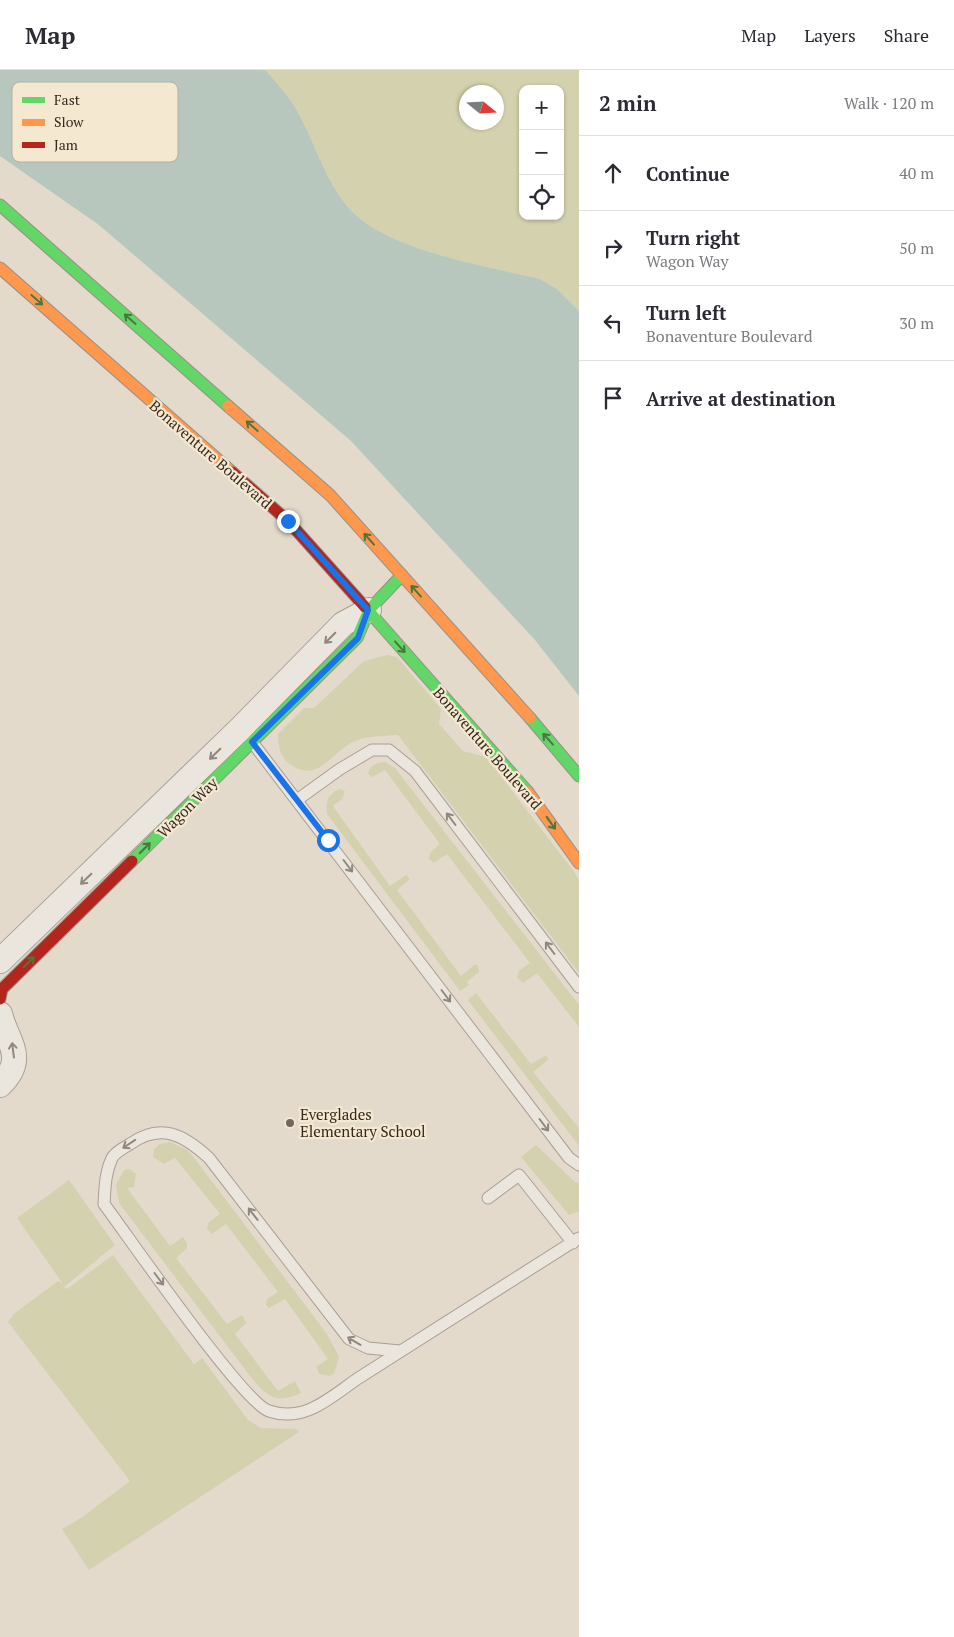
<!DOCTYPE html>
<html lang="en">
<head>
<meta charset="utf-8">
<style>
  :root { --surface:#fff; --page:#f7f7f7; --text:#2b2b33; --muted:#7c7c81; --line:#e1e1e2 }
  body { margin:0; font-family:"PT Serif",serif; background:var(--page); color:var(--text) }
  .controls { position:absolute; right:15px; top:15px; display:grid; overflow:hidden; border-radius:10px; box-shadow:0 1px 4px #0004 }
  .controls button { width:45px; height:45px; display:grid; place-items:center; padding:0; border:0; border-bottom:1px solid var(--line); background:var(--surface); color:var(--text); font:25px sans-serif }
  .compass { position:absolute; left:459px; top:15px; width:45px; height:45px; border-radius:50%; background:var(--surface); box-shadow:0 1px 4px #0004; rotate:108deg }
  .stop { position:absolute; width:15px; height:15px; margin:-11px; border:4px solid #1a73e8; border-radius:50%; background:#fff }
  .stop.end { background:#1a73e8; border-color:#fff; box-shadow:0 1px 5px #0008 }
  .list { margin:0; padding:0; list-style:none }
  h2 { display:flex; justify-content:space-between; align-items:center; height:65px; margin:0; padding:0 20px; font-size:21px }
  h2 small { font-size:16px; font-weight:400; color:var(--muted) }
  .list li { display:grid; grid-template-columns:32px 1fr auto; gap:15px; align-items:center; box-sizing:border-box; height:75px; padding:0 20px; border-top:1px solid var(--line) }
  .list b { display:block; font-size:19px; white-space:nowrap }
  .list p { margin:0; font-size:16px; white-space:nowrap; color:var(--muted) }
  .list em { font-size:16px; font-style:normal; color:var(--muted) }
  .icon { flex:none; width:28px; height:28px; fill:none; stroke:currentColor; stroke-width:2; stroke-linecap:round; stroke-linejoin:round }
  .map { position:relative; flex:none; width:579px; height:1567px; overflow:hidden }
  header { display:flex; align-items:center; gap:30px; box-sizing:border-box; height:70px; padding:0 25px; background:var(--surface); border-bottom:1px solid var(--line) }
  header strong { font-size:24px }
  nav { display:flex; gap:28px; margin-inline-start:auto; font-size:18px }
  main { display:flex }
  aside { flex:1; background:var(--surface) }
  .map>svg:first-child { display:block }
  .green { fill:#d4d1ae; fill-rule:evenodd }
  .water { fill:#b7c7bd }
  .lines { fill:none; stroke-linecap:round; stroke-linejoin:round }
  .lane-casing { stroke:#a89f95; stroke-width:13 }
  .street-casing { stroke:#a89f95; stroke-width:26 }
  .fast-casing { stroke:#988f85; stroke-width:13 }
  .slow-casing { stroke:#988f85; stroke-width:13 }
  .jam-casing { stroke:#988f85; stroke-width:13 }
  .lane { stroke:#ebe6dd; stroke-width:11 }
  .street { stroke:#ebe6dd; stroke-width:24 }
  .fast { stroke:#63d668; stroke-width:11 }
  .slow { stroke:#ff974d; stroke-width:11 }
  .jam { stroke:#b3261e; stroke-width:11 }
  .oneway { stroke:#4a763f }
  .oneway2 { stroke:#90877d }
  .route { stroke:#1a73e8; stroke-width:6 }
  .poi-dot { fill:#73665a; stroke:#f4e8d1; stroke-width:2 }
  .labels { text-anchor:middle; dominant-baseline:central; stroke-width:4.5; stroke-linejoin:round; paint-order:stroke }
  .street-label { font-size:15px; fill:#36281d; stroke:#f4e8d1 }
  .poi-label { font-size:15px; fill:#36281d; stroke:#f4e8d1; text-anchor:start }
  .key { fill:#f4e8d1; stroke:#bbae9b; stroke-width:1 }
  .key-label { font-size:14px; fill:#36281d }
</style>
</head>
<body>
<header>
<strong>Map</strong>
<nav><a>Map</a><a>Layers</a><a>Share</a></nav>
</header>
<main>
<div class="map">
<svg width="579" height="1567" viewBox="0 0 579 1567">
  <rect width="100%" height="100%" fill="#e3dacc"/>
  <!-- green -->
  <path class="green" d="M265 0H579V241L557 219 540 209C487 196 382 180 347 136 324 108 314 70 296 39 288 25 276 12 265 0ZM523 19H560V146H523ZM467 22H497V52H467Z
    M387 585 397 587 441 639 439 654 463 681 486 687 575 803 579 811V903L398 665C384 666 367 666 355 671 333 680 319 714 291 695 280 688 278 677 278 664L304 638H314L364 591Z
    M385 692 395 698 579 935V957L537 903 523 913 517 907 519 901 530 893 447 784 434 793 429 789 430 783 440 774 385 700 372 707 368 704C370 695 376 693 385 692Z
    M339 719 345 721 342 729 333 736 390 816 406 805 410 809 397 820 461 906 474 895H478L479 902 467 912 469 915 460 921 327 744C326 731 327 725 339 719Z
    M476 923 531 994 546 985 548 990 533 1002 579 1058V1076L468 930Z
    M170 1072 187 1080 195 1089 327 1264 339 1287 334 1304 329 1306 319 1304 316 1297 328 1289 285 1229 269 1238 266 1235 267 1229 278 1222 226 1154 212 1164 207 1158 209 1152 220 1144 180 1094 175 1088 164 1094 153 1087 154 1079 160 1074Z
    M536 1075 575 1112 579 1113V1141L569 1145 521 1087Z
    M130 1099 136 1104 134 1117 127 1118 170 1176 183 1167 187 1173V1178L176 1188 227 1254 242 1245 246 1253 235 1264 278 1321 295 1311 301 1323C275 1335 267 1326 250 1306L119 1133 116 1115 124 1100Z
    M69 1110 115 1175 64 1217 67 1219 113 1185 194 1294 202 1288 248 1350 261 1358 296 1359 299 1362 89 1500 62 1459 81 1448 130 1411 8 1252 15 1243 58 1211 63 1214 17 1148Z"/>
  <!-- water -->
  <path class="water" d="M0 0H265C276 12 288 25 296 39 314 70 324 108 347 136 382 180 487 196 540 209L557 219 579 241V626L535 570 351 371 99 155 0 86Z"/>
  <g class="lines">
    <defs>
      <path id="lane" d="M252 672 569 1088 579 1095
        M297 730 340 699 372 680H389L415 701 579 917
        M488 1128 519 1105 573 1173
        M400 1281 368 1278 349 1269 209 1088C184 1065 161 1052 130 1074 124 1078 115 1082 112 1088 105 1103 105 1118 104 1134 128 1166 243 1333 269 1341 304 1353 330 1328 357 1309L579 1168"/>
      <path id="street" d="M0 891 240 659 343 554 369 540
        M0 944C7 972 28 988 0 1015"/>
      <path id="fast" d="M0 135 228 336
        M365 537 528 722
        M530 648 579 706
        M132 791 357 568 369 540 402 505"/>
      <path id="slow" d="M0 198 232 402
        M228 336 330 425 530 648
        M528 722 579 793"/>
      <path id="jam" d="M232 402 288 451 365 537
        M0 929 2 919 132 791"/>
    </defs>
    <!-- lane casing -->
    <use href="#lane" class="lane-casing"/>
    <!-- street casing -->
    <use href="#street" class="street-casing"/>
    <!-- fast casing -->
    <use href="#fast" class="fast-casing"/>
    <!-- slow casing -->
    <use href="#slow" class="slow-casing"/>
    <!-- jam casing -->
    <use href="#jam" class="jam-casing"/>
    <!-- lane -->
    <use href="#lane" class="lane"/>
    <!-- street -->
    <use href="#street" class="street"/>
    <!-- fast -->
    <use href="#fast" class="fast"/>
    <!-- slow -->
    <use href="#slow" class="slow"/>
    <!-- jam -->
    <use href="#jam" class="jam"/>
  </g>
  <!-- one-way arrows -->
  <defs><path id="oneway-shaft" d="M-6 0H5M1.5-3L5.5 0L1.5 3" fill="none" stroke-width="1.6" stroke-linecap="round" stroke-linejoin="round" transform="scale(1.25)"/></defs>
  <g class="oneway">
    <use href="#oneway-shaft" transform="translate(37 230) rotate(41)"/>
    <use href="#oneway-shaft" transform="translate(130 249) rotate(-139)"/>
    <use href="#oneway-shaft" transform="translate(252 356) rotate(-139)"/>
    <use href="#oneway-shaft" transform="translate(369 469) rotate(-132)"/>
    <use href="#oneway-shaft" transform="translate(416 521) rotate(-132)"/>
    <use href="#oneway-shaft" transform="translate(400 577) rotate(48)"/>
    <use href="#oneway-shaft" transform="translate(548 669) rotate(-132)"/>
    <use href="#oneway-shaft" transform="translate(551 753) rotate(55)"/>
    <use href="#oneway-shaft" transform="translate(145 778) rotate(-45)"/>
    <use href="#oneway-shaft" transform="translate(29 892) rotate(-45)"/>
  </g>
  <g class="oneway2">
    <use href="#oneway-shaft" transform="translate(330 568) rotate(135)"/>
    <use href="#oneway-shaft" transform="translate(215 684) rotate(136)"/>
    <use href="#oneway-shaft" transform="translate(451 749) rotate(-127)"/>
    <use href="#oneway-shaft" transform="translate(348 796) rotate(53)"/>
    <use href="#oneway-shaft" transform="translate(86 809) rotate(136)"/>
    <use href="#oneway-shaft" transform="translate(550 878) rotate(-127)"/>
    <use href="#oneway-shaft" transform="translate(446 926) rotate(53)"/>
    <use href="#oneway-shaft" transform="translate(13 980) rotate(-97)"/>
    <use href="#oneway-shaft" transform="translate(544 1055) rotate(53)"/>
    <use href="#oneway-shaft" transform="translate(129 1074) rotate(146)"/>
    <use href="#oneway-shaft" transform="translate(253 1144) rotate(-128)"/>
    <use href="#oneway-shaft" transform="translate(159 1209) rotate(53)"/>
    <use href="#oneway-shaft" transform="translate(354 1271) rotate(-149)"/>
  </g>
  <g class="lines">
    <!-- route -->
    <path class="route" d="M288 451 368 540 358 568 252 672 328 770"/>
  </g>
  <!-- markers -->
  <circle class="poi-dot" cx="290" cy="1053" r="5"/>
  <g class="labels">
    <!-- street labels -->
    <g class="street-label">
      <text transform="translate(211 384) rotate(41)">Bonaventure Boulevard</text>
      <text transform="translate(488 678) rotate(49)">Bonaventure Boulevard</text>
      <text transform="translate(187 737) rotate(-45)">Wagon Way</text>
    </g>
    <!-- poi labels -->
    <g class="poi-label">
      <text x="300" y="1044">Everglades<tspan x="300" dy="17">Elementary School</tspan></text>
    </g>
  </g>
  <!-- legend -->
  <rect x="12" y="12" width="166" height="80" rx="8" class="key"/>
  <rect x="22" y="27" width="23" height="6" fill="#63d668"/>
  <rect x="22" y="49" width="23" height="7" fill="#ff974d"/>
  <rect x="22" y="72" width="23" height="6" fill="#b3261e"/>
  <g class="key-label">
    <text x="54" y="35">Fast</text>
    <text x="54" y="57">Slow</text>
    <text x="54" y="80">Jam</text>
  </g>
</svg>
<div class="controls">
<button>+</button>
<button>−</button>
<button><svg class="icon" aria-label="locate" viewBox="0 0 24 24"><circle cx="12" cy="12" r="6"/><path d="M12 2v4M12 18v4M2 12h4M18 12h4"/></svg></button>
</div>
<svg class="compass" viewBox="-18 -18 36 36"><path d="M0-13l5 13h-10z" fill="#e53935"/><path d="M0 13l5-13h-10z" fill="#7c7c81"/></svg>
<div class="stop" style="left:328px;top:770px"></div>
<div class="stop end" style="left:288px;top:451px"></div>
</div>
<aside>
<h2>2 min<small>Walk · 120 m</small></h2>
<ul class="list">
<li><svg class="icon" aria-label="ahead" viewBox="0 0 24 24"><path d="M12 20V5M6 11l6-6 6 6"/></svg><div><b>Continue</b></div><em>40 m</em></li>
<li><svg class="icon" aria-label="right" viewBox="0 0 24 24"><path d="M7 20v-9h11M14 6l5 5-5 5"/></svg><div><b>Turn right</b><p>Wagon Way</p></div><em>50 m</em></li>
<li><svg class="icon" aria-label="left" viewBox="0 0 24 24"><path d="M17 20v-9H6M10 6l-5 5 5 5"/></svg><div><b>Turn left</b><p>Bonaventure Boulevard</p></div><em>30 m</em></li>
<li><svg class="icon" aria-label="arrive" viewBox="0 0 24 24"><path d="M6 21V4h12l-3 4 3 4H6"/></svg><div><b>Arrive at destination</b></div></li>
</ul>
</aside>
</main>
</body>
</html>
